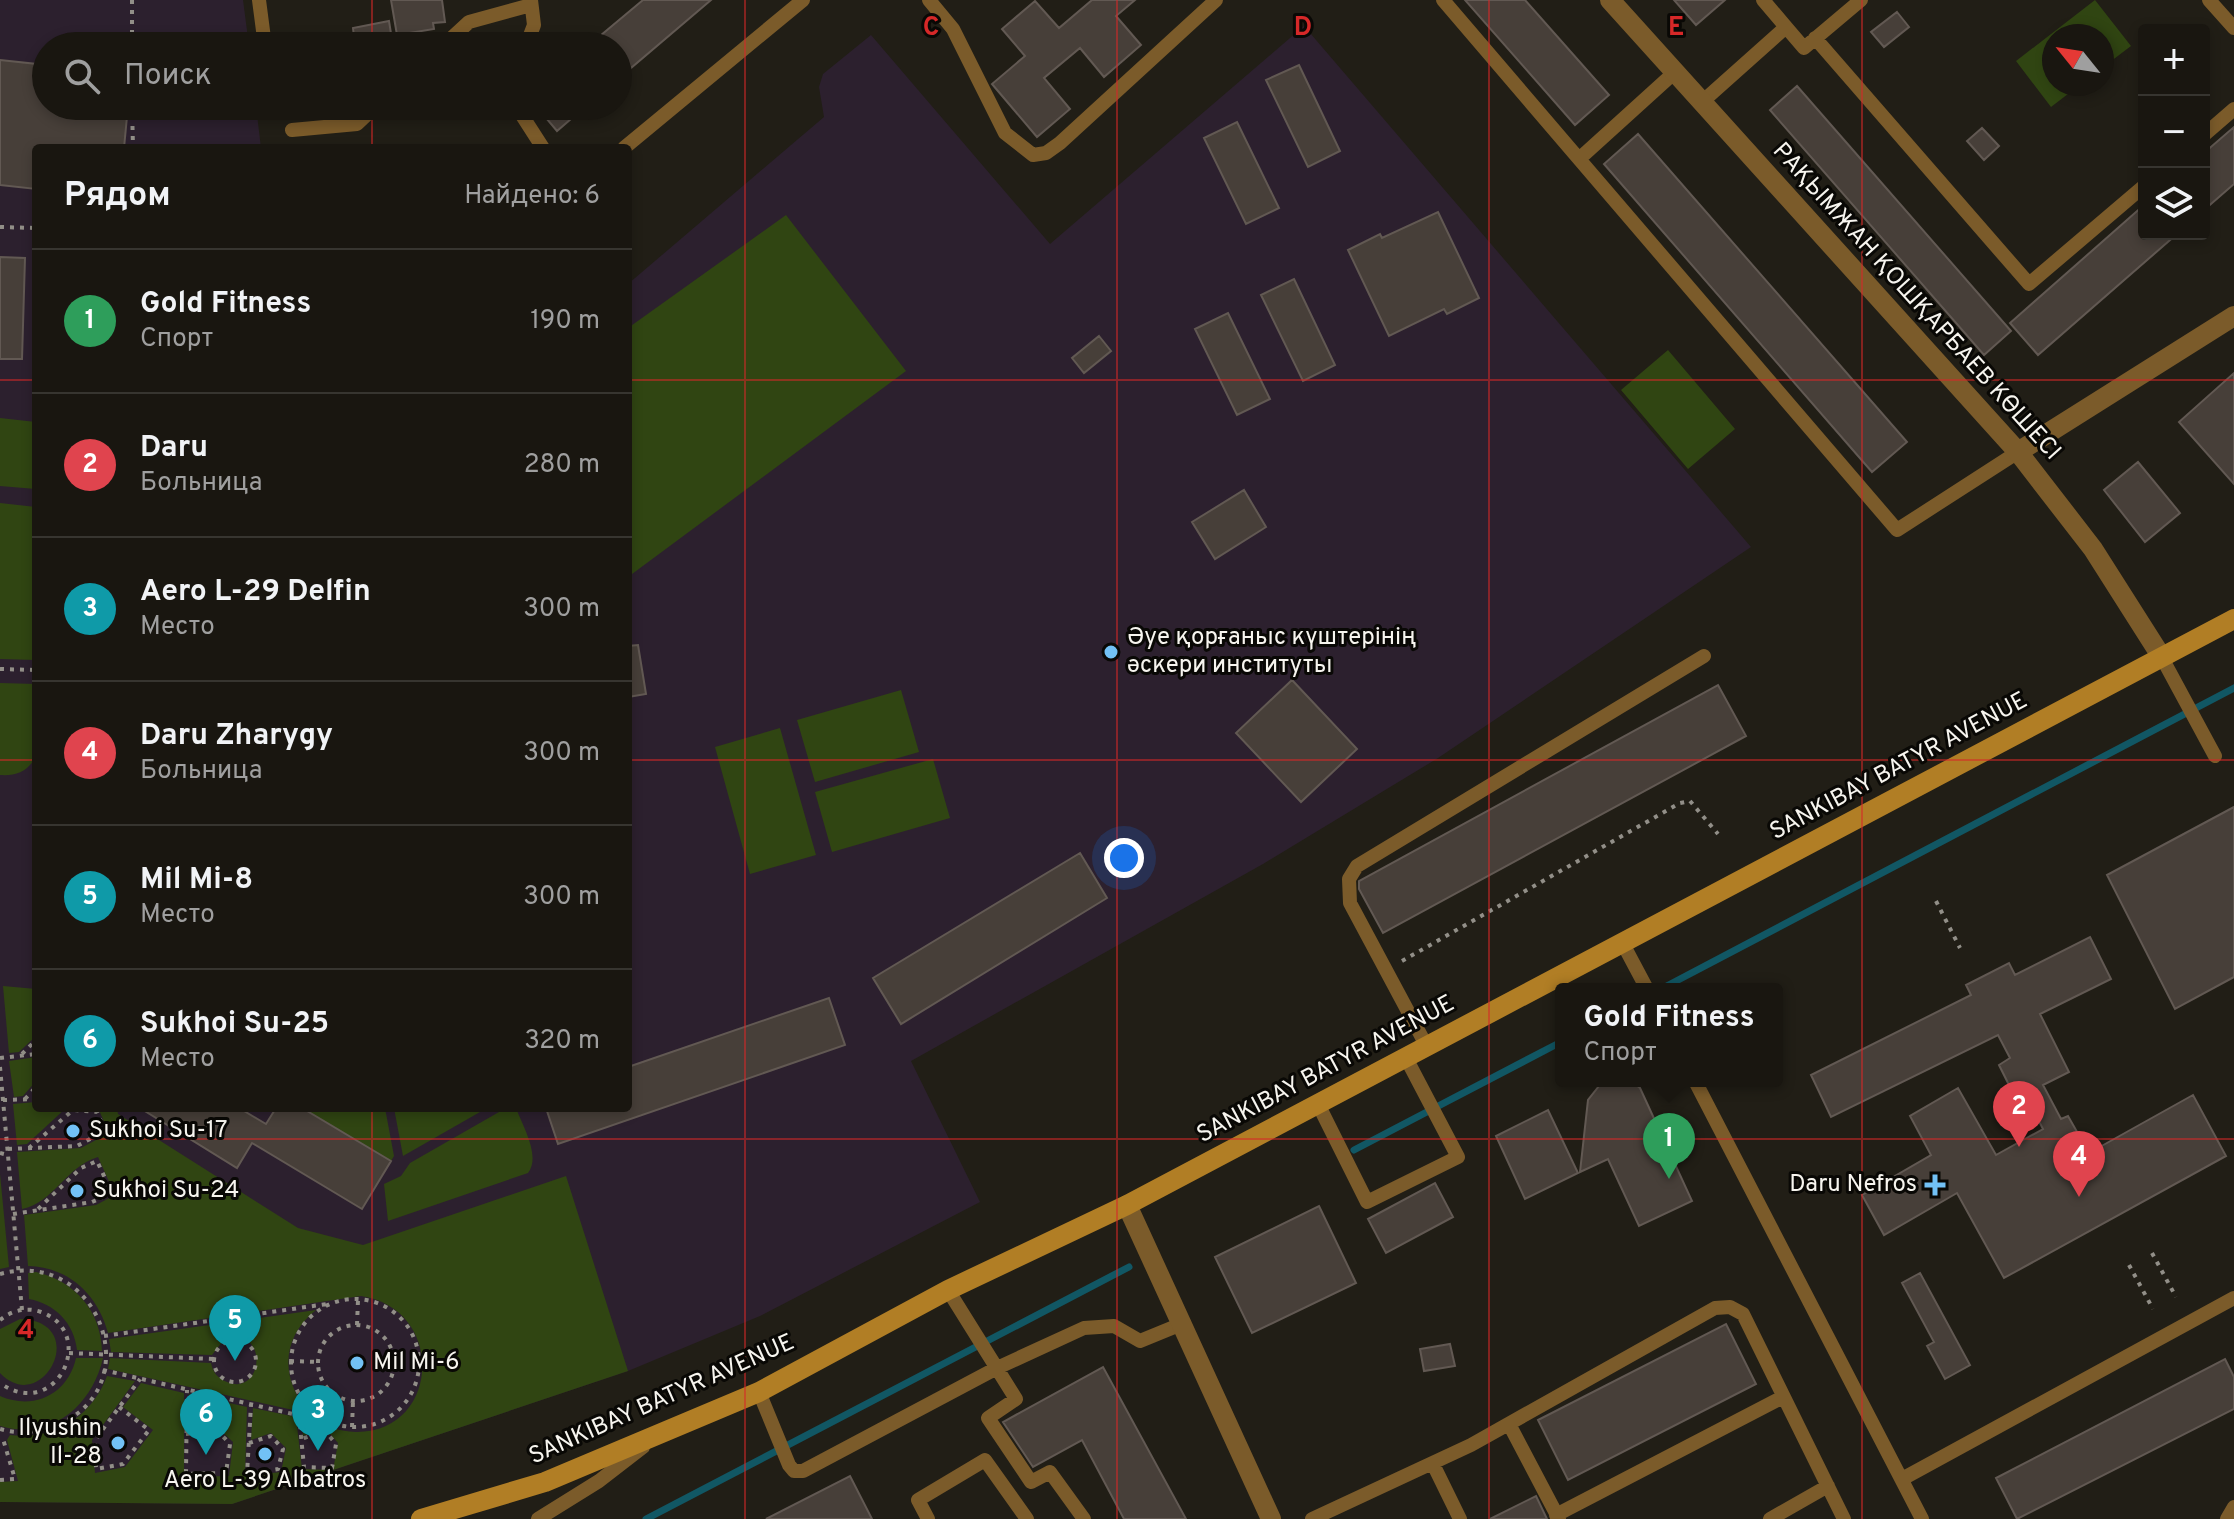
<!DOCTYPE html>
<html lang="ru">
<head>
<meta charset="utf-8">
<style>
  :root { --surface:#191610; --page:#26231e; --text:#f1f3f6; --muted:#9f9f9f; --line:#373530; --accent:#ea580c }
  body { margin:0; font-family:Overpass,sans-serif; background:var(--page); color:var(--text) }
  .controls { position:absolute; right:24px; top:24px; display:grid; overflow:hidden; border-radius:8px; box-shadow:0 4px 12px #0003 }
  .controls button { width:72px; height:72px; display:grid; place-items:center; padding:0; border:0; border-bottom:2px solid var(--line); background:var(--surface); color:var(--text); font:40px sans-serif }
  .compass { position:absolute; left:2042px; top:24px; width:72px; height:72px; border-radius:50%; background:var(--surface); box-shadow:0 4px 12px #0003; rotate:300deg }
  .you { position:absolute; left:1124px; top:858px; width:28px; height:28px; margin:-20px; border:6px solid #fff; border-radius:50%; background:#1a73e8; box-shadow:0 0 0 12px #1a73e833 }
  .badge { display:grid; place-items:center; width:52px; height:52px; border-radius:50%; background:var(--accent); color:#fff; font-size:26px; font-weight:700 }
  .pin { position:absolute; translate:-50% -66px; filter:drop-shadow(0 2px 4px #0008) }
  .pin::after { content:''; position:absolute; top:42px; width:28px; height:24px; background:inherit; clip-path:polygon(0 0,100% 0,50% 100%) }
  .popup { position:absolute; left:1555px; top:983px; width:228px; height:104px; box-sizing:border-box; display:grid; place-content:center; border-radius:8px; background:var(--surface); filter:drop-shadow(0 2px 6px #0005); font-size:26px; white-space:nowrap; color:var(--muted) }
  .popup b { font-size:30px; color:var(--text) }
  .popup::after { content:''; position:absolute; left:50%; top:100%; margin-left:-16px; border:16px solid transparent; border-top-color:var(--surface) }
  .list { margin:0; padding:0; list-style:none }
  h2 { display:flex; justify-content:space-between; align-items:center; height:104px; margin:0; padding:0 32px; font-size:34px }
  h2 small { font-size:26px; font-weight:400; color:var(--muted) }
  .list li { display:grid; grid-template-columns:52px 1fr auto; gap:24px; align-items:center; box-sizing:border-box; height:144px; padding:0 32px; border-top:2px solid var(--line) }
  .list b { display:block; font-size:30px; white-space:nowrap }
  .list p { margin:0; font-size:26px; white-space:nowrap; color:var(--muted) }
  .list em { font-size:26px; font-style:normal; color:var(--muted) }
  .icon { flex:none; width:44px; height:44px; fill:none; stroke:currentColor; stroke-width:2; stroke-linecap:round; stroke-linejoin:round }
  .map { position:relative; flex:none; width:2234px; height:1519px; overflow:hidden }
  .search { position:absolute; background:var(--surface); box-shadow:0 4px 12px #0003; left:32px; top:32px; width:600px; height:88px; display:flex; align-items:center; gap:20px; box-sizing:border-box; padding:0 28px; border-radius:44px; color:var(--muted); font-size:30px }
  .panel { position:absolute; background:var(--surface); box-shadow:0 4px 12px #0003; left:32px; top:144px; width:600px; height:968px; border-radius:8px }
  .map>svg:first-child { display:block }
  .education { fill:#2c202e }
  .green { fill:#304512 }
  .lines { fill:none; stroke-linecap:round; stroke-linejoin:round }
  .stream { stroke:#115764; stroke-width:7 }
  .building { fill:#473f39; stroke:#625953; stroke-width:2 }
  .path { stroke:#928f88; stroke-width:4; stroke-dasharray:4 6; stroke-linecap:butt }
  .service { stroke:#7b5b2a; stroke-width:14 }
  .minor { stroke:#7b5b2a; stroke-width:20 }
  .secondary { stroke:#b17e25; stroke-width:20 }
  .grid { fill:none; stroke:#d62828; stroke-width:2; stroke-opacity:0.55 }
  .poi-dot { fill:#72c1f5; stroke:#090805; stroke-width:3 }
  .labels { text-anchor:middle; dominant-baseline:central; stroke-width:6; stroke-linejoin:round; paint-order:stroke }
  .street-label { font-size:24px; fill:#f7f5ef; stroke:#090805 }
  .poi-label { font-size:24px; fill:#f7f5ef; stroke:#090805; text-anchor:start }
  .grid-label { font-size:26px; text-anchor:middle; font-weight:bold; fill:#d62828; stroke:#090805; stroke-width:6; stroke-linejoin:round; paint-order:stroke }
</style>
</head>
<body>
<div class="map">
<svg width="2234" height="1519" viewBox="0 0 2234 1519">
  <rect width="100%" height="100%" fill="#211e16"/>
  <!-- education -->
  <path class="education" d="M0 0H243L249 46H46V106H256L261 148H36V1108H628V284L824 117 819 87 823 74 871 35 1050 244 1304 26 1751 547 1438 758 1263 864 911 1061 980 1202 760 1316 628 1371 232 1504 0 1502Z"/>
  <!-- green -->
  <path class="green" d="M2095 0 2131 46 2102 68V36H2054V84H2081L2051 107 2016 61Z
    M786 215 906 371 628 577V328Z
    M1668 350 1735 429 1688 469 1621 390Z
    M0 418 36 422V489L0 486Z
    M0 503 36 507V660L0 659Z
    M0 683 36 684V757C27 772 16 776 0 775Z
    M901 690 919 752 815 782 797 720Z
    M780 728 816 855 750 874 715 747Z
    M933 759 950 818 832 852 815 792Z
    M3 986 36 989V1036L19 1052 9 1053Z
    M36 1057V1081L23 1096 14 1097 9 1061Z
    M36 1102V1108H66L27 1144 17 1145 13 1104Z
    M86 1108H117L118 1114 298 1228 363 1245 566 1176 628 1371 232 1504 0 1502V1482L18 1481 7 1440 10 1435C54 1440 92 1417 107 1376L135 1381 92 1440 95 1473 125 1467 153 1430 123 1407 141 1383 184 1393V1477L229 1476 233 1442 218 1428 189 1431V1394L247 1407 245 1476 281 1472 286 1448 271 1433 251 1440 253 1408 296 1417 302 1469 333 1470 338 1443 325 1428 303 1436 301 1419C318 1423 339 1432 356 1432 440 1433 447 1309 361 1296L108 1333C98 1295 69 1267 28 1266L24 1215 96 1205 115 1195 98 1157C64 1168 55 1202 22 1209L17 1152 81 1148 109 1133 99 1110Z
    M302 1108H385L394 1156 391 1161Z
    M394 1108H487L403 1156Z
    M506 1108H516C523 1127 541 1156 528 1173L388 1221 384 1184 401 1176 410 1163Z
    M0 1174 9 1267 0 1269Z
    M36 1272C75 1281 101 1311 102 1351L77 1350C74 1323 55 1304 29 1299L28 1273Z
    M316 1310C280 1338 280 1382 311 1414L108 1369 110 1358 211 1363C213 1372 217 1378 227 1382 265 1398 269 1321 223 1341L212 1355 111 1352 109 1339Z
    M20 1319C92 1321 43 1418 0 1373V1329Z
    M76 1358H103C92 1406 51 1441 0 1426V1396C34 1411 68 1394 76 1358Z"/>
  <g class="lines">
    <!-- stream -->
    <path class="stream" d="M1661 989 2234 688
      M1354 1150 1561 1042
      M646 1519 1129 1267"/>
  </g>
  <!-- building -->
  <path class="building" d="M391 0H442L445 22 433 23 434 29 397 35Z
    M643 0H711L618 79V46H588Z
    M1092 0H1135L1116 16 1141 45 1104 77 1080 48 1044 78 1070 109 1037 137 992 84 1025 56 1002 29 1035 1 1059 28Z
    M1465 0H1525L1609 95 1575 125Z
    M1674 0H1725L1696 25Z
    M1897 12 1909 27 1884 47 1871 32Z
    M389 21 393 46H355L353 28Z
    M0 60 46 65V106H128L124 148H36V189L0 185Z
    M1299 65 1340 151 1308 167 1266 80Z
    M1797 86 2011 331 1984 355 1770 110Z
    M536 106H586L557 131Z
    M1237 122 1279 208 1246 224 1204 138Z
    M2234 127V184L2204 210V153Z
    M1982 128 1999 146 1984 160 1967 141Z
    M1638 134 1907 442 1872 472 1604 164Z
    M2144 205V234H2177L2038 355 2010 323Z
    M1438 212 1479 298 1447 314 1444 309 1389 336 1348 250 1380 234 1382 238Z
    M0 257 25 258 22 359H0Z
    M1294 279 1335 365 1303 381 1261 295Z
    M1228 313 1270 399 1237 415 1195 329Z
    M1099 336 1111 351 1084 373 1072 358Z
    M2234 373V484L2179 422Z
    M2138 462 2180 513 2145 542 2104 490Z
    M1244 490 1266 527 1215 559 1192 522Z
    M638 645 646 694 628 697V646Z
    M1292 680 1357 749 1301 802 1236 733Z
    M1718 685 1746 736 1383 933 1359 889V881Z
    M2234 807V977L2175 1009 2107 875Z
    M1080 853 1107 898 901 1024 873 978Z
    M2090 937 2111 979 2040 1014 2069 1072 2043 1085 2061 1119 2068 1116 2089 1153 2193 1095 2226 1156 2004 1278 1957 1193 1884 1235 1862 1195 1931 1155 1910 1116 1958 1088 1996 1155 2043 1129 2025 1094 2016 1099 1999 1065 2010 1058 1998 1035 1831 1117 1811 1075 1971 995 1966 985 2009 963 2015 975Z
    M829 998 845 1045 558 1144 546 1108H628V1067Z
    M1603 1081H1631L1640 1088 1692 1201 1639 1226 1608 1159 1580 1172 1588 1100Z
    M140 1108H239L266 1124 276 1108H302L391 1161 362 1209 252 1143 237 1168Z
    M1548 1110 1578 1173 1525 1199 1496 1136Z
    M1435 1183 1453 1217 1386 1253 1368 1219Z
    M1319 1206 1356 1283 1252 1333 1215 1257Z
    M1920 1273 1970 1365 1945 1379 1927 1346 1934 1342 1902 1283Z
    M1726 1324 1756 1384 1568 1480 1538 1420Z
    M1450 1344 1455 1366 1424 1371 1420 1349Z
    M2225 1359 2234 1377V1409L2017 1519 1996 1478Z
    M1103 1367 1186 1519H1124L1082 1440 1033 1467 1003 1422Z
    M850 1476 872 1519H766Z
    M1536 1496 1547 1519H1490Z"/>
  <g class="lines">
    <!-- path -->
    <path class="path" d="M132 0V46
      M132 106 133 148
      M0 227 36 228
      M0 669 36 670
      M1936 901 1960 948
      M1402 961 1680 803 1690 801 1718 834
      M22 1054 36 1040
      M0 1058 36 1054
      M0 1067 22 1310
      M25 1099 36 1087
      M3 1100 36 1099
      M8 1149 77 1146 105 1131 97 1112 73 1110 29 1148
      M0 1153 8 1155
      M13 1214 92 1202 112 1193 97 1161 81 1168 37 1210
      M2152 1253 2176 1297
      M2129 1265 2153 1309
      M0 1274C99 1247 149 1386 59 1424 40 1432 21 1435 0 1429
      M291 1363a64 64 0 1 1 128 0a64 64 0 1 1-128 0Z
      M0 1320C12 1310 27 1307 41 1312 99 1333 56 1423 0 1383
      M357 1325 358 1300
      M318 1363a38 38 0 1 1 76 0a38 38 0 1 1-76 0Z
      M104 1336 327 1304
      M214 1361a21 21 0 1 1 42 0a21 21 0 1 1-42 0Z
      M69 1353 213 1359
      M290 1361 318 1362
      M103 1370 323 1421
      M119 1407 149 1430 123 1464 96 1469 95 1440 140 1379
      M299 1415 304 1467 332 1468 336 1444 325 1431 301 1439
      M352 1427 353 1401
      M186 1434 218 1431 230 1444 226 1473 186 1474 187 1390
      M249 1443 271 1436 283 1449 278 1469 247 1474 251 1405
      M0 1480 15 1479 3 1439"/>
    <!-- service -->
    <path class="service" d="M259 0 265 46
      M929 0 953 29 1005 133 1033 155 1046 153 1060 143 1216 0
      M1443 0 1579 159
      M2209 0 2234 28
      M1786 27 1804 48 1861 0
      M1815 38 2029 284 2144 186
      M443 46 469 22 531 5
      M526 46 534 25 531 0
      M1675 72 1579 159 1897 530 2018 452
      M1702 102 1786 27 1763 0
      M516 106 543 148
      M292 130 357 124 376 106
      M2204 135 2234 109
      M624 148 803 0
      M2161 656 2215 756
      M1622 942 1647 989
      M1426 1045 1350 903 1349 879 1357 866 1704 656
      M1695 1081 1922 1519
      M1318 1104 1367 1202 1458 1157 1405 1056
      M948 1290 1016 1399 988 1418 1031 1482 1050 1472 1084 1519
      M759 1392 789 1465 794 1471H803L997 1368 1084 1328 1114 1326 1140 1341 1184 1323
      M1509 1424 1559 1519
      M1433 1464 1460 1519
      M1902 1479 2234 1298
      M1556 1515 1783 1397
      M538 1519 599 1481 643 1447
      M928 1519 918 1500 985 1460 1027 1519
      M1312 1519 1471 1445 1715 1308 1730 1307 1743 1314 1844 1519
      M1770 1519 1828 1486
      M2227 1519 2234 1507"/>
    <!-- minor -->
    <path class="minor" d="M1610 0 2018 452 2093 549 2161 656
      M2018 452 2234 316
      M1127 1205 1271 1519"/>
    <!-- secondary -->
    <path class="secondary" d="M421 1519 545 1482 759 1392 948 1290 1127 1205 2234 619"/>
  </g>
  <!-- grid -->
  <path class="grid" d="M372 0V46M745 0V1519M1117 0V1519M1489 0V1519M1862 0V1519M372 106V148M0 380H36M628 380H2234M0 760H36M628 760H2234M372 1108V1519M0 1139H2234"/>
  <!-- markers -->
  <g class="poi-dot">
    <circle cx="1111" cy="652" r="8"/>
    <circle cx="73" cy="1131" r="8"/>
    <path d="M1931 1173h8v8h8v8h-8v8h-8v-8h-8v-8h8z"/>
    <circle cx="77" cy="1191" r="8"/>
    <circle cx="357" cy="1363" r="8"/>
    <circle cx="118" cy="1443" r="8"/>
    <circle cx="265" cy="1454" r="8"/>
  </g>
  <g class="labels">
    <!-- street labels -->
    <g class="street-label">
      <text transform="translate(1916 302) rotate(48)">РАҚЫМЖАН ҚОШҚАРБАЕВ КӨШЕСІ</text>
      <text transform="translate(1899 767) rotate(-28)">SANKIBAY BATYR AVENUE</text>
      <text transform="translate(1326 1070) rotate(-28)">SANKIBAY BATYR AVENUE</text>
      <text transform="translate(662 1400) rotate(-24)">SANKIBAY BATYR AVENUE</text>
    </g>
    <!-- poi labels -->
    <g class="poi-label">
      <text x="1127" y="638">Әуе қорғаныс күштерінің<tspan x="1127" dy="28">әскери институты</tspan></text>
      <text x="89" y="1131">Sukhoi Su-17</text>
      <text x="1917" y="1185" text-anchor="end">Daru Nefros</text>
      <text x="93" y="1191">Sukhoi Su-24</text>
      <text x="373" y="1363">Mil Mi-6</text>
      <text x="102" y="1429" text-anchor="end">Ilyushin<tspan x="102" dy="28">Il-28</tspan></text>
      <text x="265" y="1481" text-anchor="middle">Aero L-39 Albatros</text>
    </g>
  </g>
  <g class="grid-label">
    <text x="931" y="35">C</text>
    <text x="1303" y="35">D</text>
    <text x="1676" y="35">E</text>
    <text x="26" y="1338">4</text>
  </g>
</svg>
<div class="controls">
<button>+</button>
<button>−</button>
<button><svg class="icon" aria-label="layers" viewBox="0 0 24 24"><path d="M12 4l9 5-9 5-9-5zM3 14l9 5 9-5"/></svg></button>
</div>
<svg class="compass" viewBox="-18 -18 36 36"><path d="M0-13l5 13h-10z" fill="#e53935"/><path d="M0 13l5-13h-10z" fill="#9f9f9f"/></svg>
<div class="you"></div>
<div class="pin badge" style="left:1669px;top:1179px;background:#2e9e5b">1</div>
<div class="popup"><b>Gold Fitness</b>Спорт</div>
<div class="pin badge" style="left:2019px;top:1147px;background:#e0444e">2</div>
<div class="pin badge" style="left:318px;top:1451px;background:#0f9aa8">3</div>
<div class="pin badge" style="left:2079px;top:1197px;background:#e0444e">4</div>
<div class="pin badge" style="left:235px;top:1361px;background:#0f9aa8">5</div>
<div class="pin badge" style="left:206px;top:1455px;background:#0f9aa8">6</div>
<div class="search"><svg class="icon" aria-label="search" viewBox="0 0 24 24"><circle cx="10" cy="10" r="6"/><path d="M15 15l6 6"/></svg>Поиск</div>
<section class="panel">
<h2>Рядом<small>Найдено: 6</small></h2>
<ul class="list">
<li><span class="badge" style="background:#2e9e5b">1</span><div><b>Gold Fitness</b><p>Спорт</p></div><em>190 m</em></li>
<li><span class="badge" style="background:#e0444e">2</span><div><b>Daru</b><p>Больница</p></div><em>280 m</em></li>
<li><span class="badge" style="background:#0f9aa8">3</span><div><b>Aero L-29 Delfin</b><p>Место</p></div><em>300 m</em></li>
<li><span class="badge" style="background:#e0444e">4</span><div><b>Daru Zharygy</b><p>Больница</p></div><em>300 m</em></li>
<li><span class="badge" style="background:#0f9aa8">5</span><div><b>Mil Mi-8</b><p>Место</p></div><em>300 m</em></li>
<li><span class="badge" style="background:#0f9aa8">6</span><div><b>Sukhoi Su-25</b><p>Место</p></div><em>320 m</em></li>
</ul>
</section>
</div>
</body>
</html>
